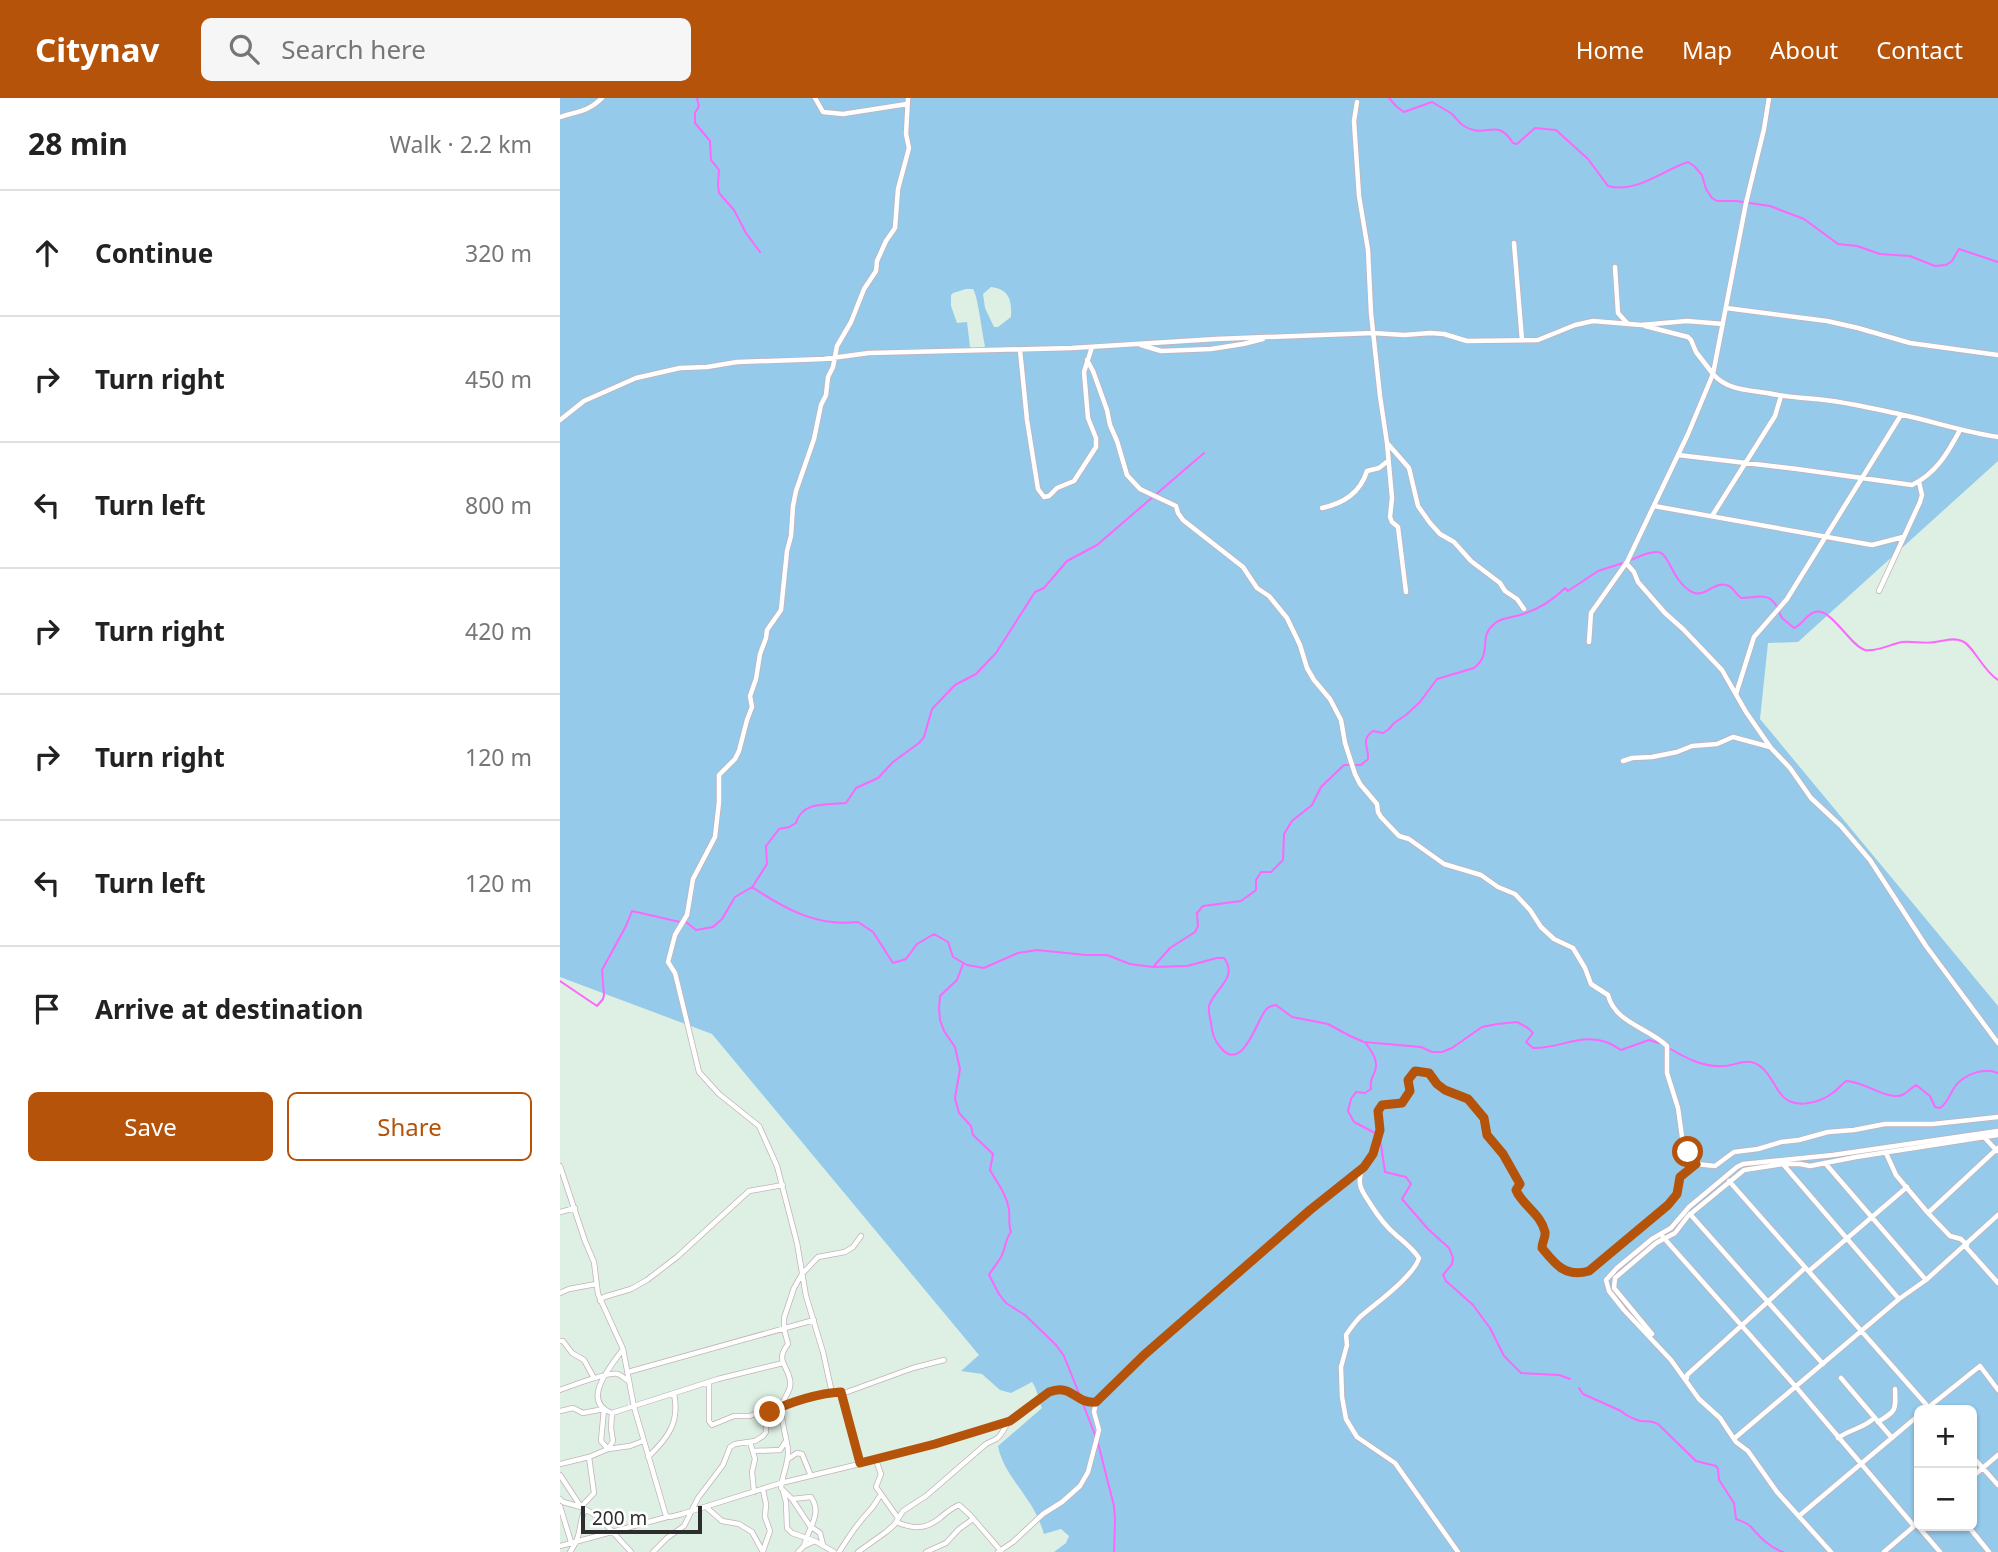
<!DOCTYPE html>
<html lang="en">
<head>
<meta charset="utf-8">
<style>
  :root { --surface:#fff; --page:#f6f6f6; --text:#222; --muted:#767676; --line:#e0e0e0; --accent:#b45309 }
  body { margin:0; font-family:"Noto Sans",sans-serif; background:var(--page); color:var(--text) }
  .controls { position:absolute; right:21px; bottom:21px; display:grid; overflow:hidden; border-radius:10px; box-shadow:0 2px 5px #0004 }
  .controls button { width:63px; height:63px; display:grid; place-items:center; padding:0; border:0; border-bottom:2px solid var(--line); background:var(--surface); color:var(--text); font:35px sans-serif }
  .scale { position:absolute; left:21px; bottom:18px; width:121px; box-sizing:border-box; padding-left:7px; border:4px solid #2d2d2d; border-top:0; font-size:19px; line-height:24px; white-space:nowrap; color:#2d2d2d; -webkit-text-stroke:5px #fff; paint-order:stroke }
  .stop { position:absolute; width:21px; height:21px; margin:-16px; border:5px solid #b45309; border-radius:50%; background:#fff }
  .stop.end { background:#b45309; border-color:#fff; box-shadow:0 2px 7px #0008 }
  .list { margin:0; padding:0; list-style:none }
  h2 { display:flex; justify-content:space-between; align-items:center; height:91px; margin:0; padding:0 28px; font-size:30px }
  h2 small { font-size:23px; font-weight:400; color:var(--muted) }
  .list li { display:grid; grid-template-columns:46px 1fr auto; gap:21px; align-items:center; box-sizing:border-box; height:126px; padding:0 28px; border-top:2px solid var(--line) }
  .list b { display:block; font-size:26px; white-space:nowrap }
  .list em { font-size:23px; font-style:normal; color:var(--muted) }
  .actions { display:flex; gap:14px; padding:21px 28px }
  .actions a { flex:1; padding:16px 0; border:2px solid var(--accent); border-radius:10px; text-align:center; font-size:24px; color:var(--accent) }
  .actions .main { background:var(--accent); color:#fff }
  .icon { flex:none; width:38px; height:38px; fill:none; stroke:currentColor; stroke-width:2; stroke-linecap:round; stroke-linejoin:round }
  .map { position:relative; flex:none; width:1438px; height:1454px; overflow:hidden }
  header { display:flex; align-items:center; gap:42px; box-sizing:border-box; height:98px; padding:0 35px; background:var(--accent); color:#fff }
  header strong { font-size:33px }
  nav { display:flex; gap:38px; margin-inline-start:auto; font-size:24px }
  .search { width:490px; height:63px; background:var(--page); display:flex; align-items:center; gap:18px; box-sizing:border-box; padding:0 24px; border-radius:10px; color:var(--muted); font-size:26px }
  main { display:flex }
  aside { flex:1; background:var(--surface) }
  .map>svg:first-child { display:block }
  .green { fill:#95caeb; fill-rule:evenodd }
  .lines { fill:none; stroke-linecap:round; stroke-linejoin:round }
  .stream { stroke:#fc67fc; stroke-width:2 }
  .minor-casing { stroke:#c2b2b9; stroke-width:6 }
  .minor { stroke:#fff; stroke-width:4.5 }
  .route { stroke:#b45309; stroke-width:9 }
</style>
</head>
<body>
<header>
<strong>Citynav</strong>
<div class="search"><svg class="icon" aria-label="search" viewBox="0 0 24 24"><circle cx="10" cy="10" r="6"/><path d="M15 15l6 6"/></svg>Search here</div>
<nav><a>Home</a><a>Map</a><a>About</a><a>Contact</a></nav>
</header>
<main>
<aside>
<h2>28 min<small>Walk · 2.2 km</small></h2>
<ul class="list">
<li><svg class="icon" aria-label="ahead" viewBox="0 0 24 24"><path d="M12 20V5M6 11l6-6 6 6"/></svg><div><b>Continue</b></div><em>320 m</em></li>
<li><svg class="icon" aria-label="right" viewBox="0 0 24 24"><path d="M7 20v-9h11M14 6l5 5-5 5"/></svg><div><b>Turn right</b></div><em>450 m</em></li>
<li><svg class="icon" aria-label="left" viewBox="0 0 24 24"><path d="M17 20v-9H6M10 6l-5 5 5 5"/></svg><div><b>Turn left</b></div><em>800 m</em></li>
<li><svg class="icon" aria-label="right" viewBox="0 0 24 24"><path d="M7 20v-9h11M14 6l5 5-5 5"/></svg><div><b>Turn right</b></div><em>420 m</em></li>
<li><svg class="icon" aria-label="right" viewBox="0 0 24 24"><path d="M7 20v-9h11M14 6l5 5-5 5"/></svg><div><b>Turn right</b></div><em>120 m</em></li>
<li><svg class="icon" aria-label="left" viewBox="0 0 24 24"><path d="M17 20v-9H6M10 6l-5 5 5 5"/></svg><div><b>Turn left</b></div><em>120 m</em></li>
<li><svg class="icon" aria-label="arrive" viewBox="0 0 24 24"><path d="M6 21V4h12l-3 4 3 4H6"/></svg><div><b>Arrive at destination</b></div></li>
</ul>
<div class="actions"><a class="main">Save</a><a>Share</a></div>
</aside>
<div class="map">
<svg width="1438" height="1454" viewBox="0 0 1438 1454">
  <rect width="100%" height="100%" fill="#def0e3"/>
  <!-- green -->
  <path class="green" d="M0 0H1438V363L1238 544 1208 545 1200 621 1438 908V1454H494L506 1445 509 1438 501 1431 484 1436C480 1423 475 1412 467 1401 456 1384 442 1369 438 1348L482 1310C478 1302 478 1292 472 1284L451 1295 440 1292 422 1276 401 1273 419 1257 152 936 0 879ZM431 189C449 191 452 202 451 219L438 229H434L425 210 423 196ZM406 191H413C418 198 422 235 425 248L423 251H413L410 249 407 224 397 225 391 208V197L393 195ZM1359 1312H1412V1428H1359Z"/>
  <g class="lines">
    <!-- stream -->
    <path class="stream" d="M137 0 139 8 135 15V25L150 43 151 62 159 72 158 87 159 95 174 112 186 135 200 154
      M829 0 837 9 844 14 872 4C879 8 886 12 892 16 896 20 899 25 904 28 926 42 936 18 953 45L957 46 975 30 996 32 1028 61 1048 88C1076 96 1103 72 1128 64L1134 68 1142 77 1146 91 1152 100 1157 103H1176L1210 108 1244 121 1278 146 1297 148 1320 156 1350 158 1375 168 1386 167 1392 163 1399 151 1438 164
      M1069 463C1076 460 1093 451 1101 455 1110 459 1113 484 1132 494 1145 501 1155 481 1169 488 1173 490 1177 497 1181 500 1196 500 1209 493 1217 509
      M1219 514 1222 520 1234 530C1243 527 1246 516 1255 514 1271 509 1291 549 1305 552 1317 554 1331 546 1342 544 1353 543 1364 546 1375 544 1384 543 1393 539 1402 543 1413 547 1423 573 1438 582
      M193 788 207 766 206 748 219 731 229 729 236 725C242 703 267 707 286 705L296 690 318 680 333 664 359 645 364 639 372 611 395 587 416 576 436 555 475 494 484 490 507 463 537 447 644 355
      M126 824 136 832 153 829 162 821 175 799 192 789C225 811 257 829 298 824L313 834 333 865 346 861 357 846 374 836 388 844 393 859 407 867 424 870 458 855 477 852 526 857H547L570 866 593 869 627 868 657 860H664C679 880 654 891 649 908 648 914 650 919 651 925 652 935 654 942 661 950 681 974 696 927 703 916 706 910 709 908 716 907L732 919 768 926 790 938 804 944 861 949 872 954H882L892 950 922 929 937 926 957 924 968 930 973 935 966 944 973 950C998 951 1021 935 1046 944 1052 946 1056 949 1061 952L1089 942 1099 945
      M403 866 397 882 380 898 379 910 380 922 384 933 395 949 400 971 395 1000 399 1015 411 1028 413 1037 433 1056 430 1072C437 1085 446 1095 449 1111 450 1119 448 1126 451 1134 445 1142 446 1148 442 1157 440 1162 433 1170 429 1177L439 1196 446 1205 465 1217 496 1247 504 1258 520 1298
      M594 868 610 850 635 834 638 828 637 815 643 808 681 803 696 792V782L701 774H711L723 762 724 736 732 723 752 707 761 689 784 667H801L808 661C809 649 800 642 813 633L823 635 829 631 834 625 846 617 860 604 877 581 914 570C933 555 918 540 933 527 941 519 952 520 963 516 979 511 993 502 1005 490L1008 493 1038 473 1063 465
      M0 883 37 908 43 901 44 897 42 872 66 828 72 813 120 824
      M805 944C811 953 819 962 815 973 812 981 810 982 811 991L805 995 796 994 791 1001 788 1013 794 1024 817 1036
      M1107 949C1124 959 1143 970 1164 968 1172 968 1183 962 1191 964 1206 967 1212 984 1220 995 1232 1013 1260 1005 1274 994 1278 991 1282 986 1286 983 1304 983 1328 1003 1342 997 1347 995 1351 990 1356 987L1370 998 1375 1009 1380 1010C1389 1004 1389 996 1396 987 1406 976 1424 969 1438 975
      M820 1040 825 1074 846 1079 851 1086 842 1101 868 1131 889 1150 893 1160 892 1166 883 1177 886 1183 913 1207 930 1230 944 1258 961 1275 999 1277 1010 1281
      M1019 1290 1023 1296 1061 1313C1065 1317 1075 1322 1081 1323 1088 1324 1091 1322 1098 1326L1136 1363 1156 1368 1158 1371 1159 1382 1174 1405 1176 1421C1181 1423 1188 1425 1191 1429 1200 1439 1210 1450 1223 1454
      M522 1303 535 1337
      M538 1345 554 1408 555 1422 554 1454"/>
    <defs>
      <path id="minor" d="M255 0 263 14 283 16 347 6
        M1209 0 1204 31 1186 105 1153 276C1167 292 1187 292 1207 295 1226 299 1246 300 1265 302 1290 305 1315 311 1339 316 1372 323 1404 334 1438 339
        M797 4 794 23 799 98 808 152 811 215 820 298 827 345 832 400 830 419 832 424 838 429 846 494
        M0 19C18 13 28 14 42 0
        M954 145 962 242
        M1055 169 1058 215 1067 225
        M1166 210 1267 223 1298 230 1350 245 1438 257
        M581 247 601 253 651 251 683 246 703 241
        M460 252 467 322 478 391 484 399 489 398 497 390 514 383 536 349V340L528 320 524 274 532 249
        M527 262 533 273 547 312 550 327 557 343 567 377 580 391 616 408 618 415 623 422 683 469 697 490 709 498 727 520 740 547 747 570 754 582 770 601 781 622 785 645 795 676 800 686 817 706 818 714 821 719 839 738 849 741 884 766 921 777 938 789 955 796 970 812 981 829 994 841 1013 850 1025 870 1031 886 1048 897C1055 925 1089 930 1107 948V975L1118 1010 1123 1046 1136 1066
        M0 322 24 303 76 280 120 270 147 269 177 264 264 261 309 255 512 250 656 241 813 235 844 237 870 235 884 236 907 243 978 242 1015 227 1033 223 1081 227 1127 223 1163 226
        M828 346 849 370 858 408 870 425 880 436 894 444 911 463 940 485 945 493 957 501 964 511
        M1118 357 1237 371 1352 387C1377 375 1388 354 1400 332
        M1094 408 1312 447 1343 439
        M762 410C784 405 800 395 807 373L819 370 828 363
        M1152 418 1215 318 1221 298
        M1066 465 1074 474 1078 484 1105 515 1123 531 1162 572 1186 614 1211 650 1230 670 1251 700 1281 728 1310 762 1366 848 1438 945
        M1319 493 1360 404 1362 397 1359 384
        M1029 544 1031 515 1067 464 1128 336 1153 276 1136 254 1131 242 1128 239 1085 228
        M1176 596 1194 539 1227 501 1341 317
        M1063 663 1072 660 1092 659 1117 654 1132 648 1157 646 1173 639 1210 649
        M1424 1039 1437 1053
        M1326 1055 1336 1077 1368 1115 1390 1138 1401 1141 1407 1147
        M1222 1065 1339 1201
        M1265 1065 1366 1182
        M0 1068 25 1143 34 1164 38 1196 63 1251 74 1309 106 1418 110 1419 122 1416 221 1385 316 1362 449 1323
        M802 1071C796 1088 803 1094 811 1107 818 1118 825 1128 836 1137 844 1144 853 1151 859 1160 854 1178 815 1206 800 1219 795 1224 790 1231 786 1237L787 1247 781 1269 782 1299 786 1321 797 1339 835 1365 898 1454
        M1169 1083 1371 1312
        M0 1114 15 1110
        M1368 1115 1438 1050
        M1130 1116 1263 1266
        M1103 1139 1236 1289 1354 1428
        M1405 1148 1438 1185
        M1249 1173 1347 1089
        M0 1195 9 1191 36 1186
        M40 1203 44 1199 71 1191 87 1182 117 1159 189 1093 223 1087
        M1092 1236 1054 1190 1055 1180 1096 1145 1115 1135 1128 1118 1184 1072 1223 1066H1240L1250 1068 1296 1059 1438 1037
        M0 1243H3L12 1255 24 1262 34 1280
        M63 1251C52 1267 19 1303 52 1315L158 1281 223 1265
        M68 1274 254 1222
        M1127 1280V1277L1245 1170
        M1281 1280 1332 1340
        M149 1284V1323L152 1327 174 1318H190L203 1313 210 1314
        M0 1292C11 1288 49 1273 58 1276 59 1276 67 1282 68 1283
        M281 1294 300 1365
        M272 1295 263 1254 246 1198 237 1145 217 1068 199 1028 159 996 139 974 118 887 115 875 108 864 115 837 127 817 133 781 155 739 159 704V677L175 661 179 653 187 622 192 609 190 598 196 581 200 556 206 540 207 532 221 512 227 453 231 438 233 408 236 393 254 341 261 307 266 297 268 279 273 269 277 248 291 224 304 191 316 173 317 163 326 143 335 130 338 91 349 50 346 36 348 0
        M1365 1312 1420 1268 1438 1292
        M0 1313 13 1310 23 1315 44 1311 41 1343 48 1351 53 1343 51 1330 52 1315
        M1318 1324C1336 1313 1336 1313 1335 1291
        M1176 1339 1339 1201 1366 1182 1438 1117
        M1278 1340C1290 1331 1305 1330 1314 1320
        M190 1344 195 1361 192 1374 194 1394
        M193 1353 220 1352 226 1343
        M1412 1358 1438 1387
        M88 1359C108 1340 120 1324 114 1296
        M228 1361 237 1355 242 1356 251 1378
        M316 1362 321 1376 316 1389 338 1420
        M0 1366 29 1359
        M0 1377 21 1409 39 1419 71 1454
        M1412 1379 1438 1357
        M203 1392 206 1406 205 1419 210 1433 203 1453
        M223 1393 226 1404 227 1430 232 1435 255 1443
        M0 1401 3 1404 21 1409 34 1395 29 1359 48 1351 70 1348 83 1343
        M232 1401 251 1399C263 1416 248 1430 244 1448
        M0 1408 11 1444
        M146 1409 162 1423 179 1426 192 1434 203 1454
        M1239 1418 1359 1317
        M336 1424C353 1431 365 1432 380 1420 386 1415 391 1410 399 1407L410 1417 441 1453
        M1356 1426 1380 1454
        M1408 1428 1429 1454
        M263 1447 260 1435 250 1428 232 1401 221 1390C222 1377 229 1365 228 1352 227 1341 219 1316 222 1307 224 1298 232 1293 230 1282 227 1266 215 1263 228 1246L224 1231V1220L234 1190 242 1176 258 1159 285 1154 293 1149 301 1138
        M0 1448 107 1419
        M10 1454C22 1437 18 1430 24 1413
        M93 1454 107 1440 124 1428 138 1400 163 1367 170 1349 175 1346 195 1343 203 1338 206 1334V1320L210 1314 233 1304 272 1295 287 1294 353 1270 384 1262
        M238 1454 244 1448 255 1443 274 1454
        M279 1454C290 1437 297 1426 311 1411 315 1407 317 1401 321 1397
        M298 1454 326 1434 334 1427 343 1413 366 1398 426 1346C429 1344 433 1343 436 1341 442 1338 444 1329 449 1324 457 1315 490 1291 501 1291 514 1291 519 1306 536 1304L584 1257 750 1112 804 1069 813 1056 820 1032 818 1013 822 1007 842 1005 851 993 848 982 855 973 868 974 877 986 885 992 908 1001 924 1020 927 1037 943 1056 960 1086 956 1092C962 1107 981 1116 985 1134 986 1139 982 1144 982 1150 996 1166 1005 1180 1029 1173L1108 1107 1117 1096 1120 1079 1136 1066 1155 1068 1174 1054 1198 1051 1221 1044 1239 1042 1268 1034 1294 1032 1325 1026H1373L1438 1019
        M366 1454 386 1445 399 1431 413 1421
        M438 1454 453 1444 483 1416 502 1404 520 1388 528 1374 539 1332 534 1314 536 1304
        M1271 1454 1217 1394 1188 1353 1176 1344 1160 1320 1139 1301 1111 1262 1064 1212 1049 1193 1046 1182 1057 1170 1092 1141 1111 1130 1129 1109 1177 1069 1183 1066 1273 1057 1438 1033
        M1324 1454 1359 1424"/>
    </defs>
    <!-- minor casing -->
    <use href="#minor" class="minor-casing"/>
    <!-- minor -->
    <use href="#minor" class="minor"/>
  </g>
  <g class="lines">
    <!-- route -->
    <path class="route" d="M210 1314C230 1304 259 1295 281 1294L300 1365 375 1346 450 1323 489 1294C513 1285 514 1306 536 1304L584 1257 750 1112 804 1069 813 1056 820 1032 818 1013 822 1007 842 1005 850 993 848 982 855 973 869 975 877 986 885 992 908 1001 924 1020 927 1037 943 1056 960 1086 956 1092C962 1107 981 1116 985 1134 986 1139 982 1144 982 1150 995 1166 1005 1180 1029 1173L1108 1107 1117 1096 1120 1079 1136 1066 1128 1054"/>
  </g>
</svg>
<div class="controls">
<button>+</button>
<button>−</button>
</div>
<div class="scale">200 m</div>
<div class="stop" style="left:1128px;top:1054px"></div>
<div class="stop end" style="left:210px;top:1314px"></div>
</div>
</main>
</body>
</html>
